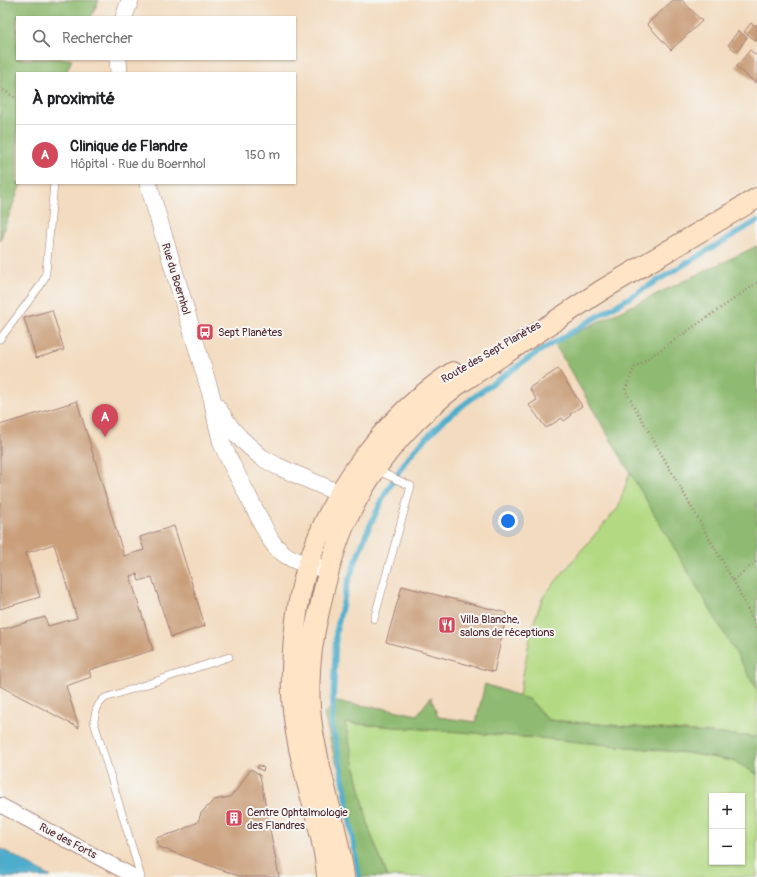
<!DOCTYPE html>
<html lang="fr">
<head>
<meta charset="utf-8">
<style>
  :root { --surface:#fff; --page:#f6f6f6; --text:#202124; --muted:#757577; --line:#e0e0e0; --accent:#d1495b }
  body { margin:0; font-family:Pangolin,sans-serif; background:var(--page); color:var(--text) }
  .controls { position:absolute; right:12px; bottom:12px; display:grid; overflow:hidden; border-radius:0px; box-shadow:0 1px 3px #0004 }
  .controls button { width:36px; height:36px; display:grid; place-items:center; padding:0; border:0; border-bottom:1px solid var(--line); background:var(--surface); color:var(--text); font:20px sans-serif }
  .you { position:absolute; left:508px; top:521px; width:14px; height:14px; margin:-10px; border:3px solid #fff; border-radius:50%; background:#1a73e8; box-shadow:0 0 0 6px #1a73e833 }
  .badge { display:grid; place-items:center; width:26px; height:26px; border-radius:50%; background:var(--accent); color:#fff; font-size:13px; font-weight:700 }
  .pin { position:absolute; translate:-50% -33px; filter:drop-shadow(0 1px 2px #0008) }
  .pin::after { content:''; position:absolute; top:21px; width:14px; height:12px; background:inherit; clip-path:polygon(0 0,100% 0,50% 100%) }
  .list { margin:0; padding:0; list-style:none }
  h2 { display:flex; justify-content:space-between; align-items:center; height:52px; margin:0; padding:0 16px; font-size:17px }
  h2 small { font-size:13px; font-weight:400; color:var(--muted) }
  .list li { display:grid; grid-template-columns:26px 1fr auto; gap:12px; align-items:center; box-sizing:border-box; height:60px; padding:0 16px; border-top:1px solid var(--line) }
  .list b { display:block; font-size:15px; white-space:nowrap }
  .list p { margin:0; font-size:13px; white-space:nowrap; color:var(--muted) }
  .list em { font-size:13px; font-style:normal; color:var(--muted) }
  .icon { flex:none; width:22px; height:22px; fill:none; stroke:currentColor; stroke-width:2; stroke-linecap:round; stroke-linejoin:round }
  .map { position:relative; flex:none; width:757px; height:877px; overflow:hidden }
  .search { position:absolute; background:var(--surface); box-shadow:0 1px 3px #0004; left:16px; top:16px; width:280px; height:44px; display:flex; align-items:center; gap:10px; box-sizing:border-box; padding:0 14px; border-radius:0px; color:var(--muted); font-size:15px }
  .panel { position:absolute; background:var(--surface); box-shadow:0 1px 3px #0004; left:16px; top:72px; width:280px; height:112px; border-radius:0px }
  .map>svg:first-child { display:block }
  .green { fill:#b3da83; stroke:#7e7c57; fill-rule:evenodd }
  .forest { fill:#8eba71; stroke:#6c6c4e }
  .water { fill:#4dadcc; stroke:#4c667c }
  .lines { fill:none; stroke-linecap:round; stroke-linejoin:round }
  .stream { stroke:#4dadcc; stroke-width:5.5 }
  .building { fill:#c99e79 }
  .service-casing { stroke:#9e7d75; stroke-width:8 }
  .minor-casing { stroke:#9e7d75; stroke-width:16 }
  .tertiary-casing { stroke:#9e7d75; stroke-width:18 }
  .secondary-casing { stroke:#9e7d75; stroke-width:22 }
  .path { stroke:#9e7d75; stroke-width:2.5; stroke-dasharray:1 3; stroke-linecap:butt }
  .service { stroke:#fff; stroke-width:7 }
  .minor { stroke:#fff; stroke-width:14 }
  .tertiary { stroke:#fff; stroke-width:17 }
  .secondary { stroke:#ffe4c6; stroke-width:20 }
  .labels { text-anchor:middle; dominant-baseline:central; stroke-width:4; stroke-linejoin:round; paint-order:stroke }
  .street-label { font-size:11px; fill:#4a1f2b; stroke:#f6f6f2 }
  .poi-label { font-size:11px; fill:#4a1f2b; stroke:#f6f6f2; text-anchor:start }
</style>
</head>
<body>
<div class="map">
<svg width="757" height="877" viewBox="0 0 757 877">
  <rect width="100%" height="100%" fill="#f6f6f2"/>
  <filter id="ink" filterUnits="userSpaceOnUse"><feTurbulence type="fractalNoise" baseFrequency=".025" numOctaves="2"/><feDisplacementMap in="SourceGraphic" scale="8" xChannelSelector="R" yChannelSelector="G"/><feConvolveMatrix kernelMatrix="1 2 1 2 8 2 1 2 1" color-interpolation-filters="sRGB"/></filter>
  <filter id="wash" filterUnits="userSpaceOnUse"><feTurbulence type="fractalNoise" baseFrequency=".012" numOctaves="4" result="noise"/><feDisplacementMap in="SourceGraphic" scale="16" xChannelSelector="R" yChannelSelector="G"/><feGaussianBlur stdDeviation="0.9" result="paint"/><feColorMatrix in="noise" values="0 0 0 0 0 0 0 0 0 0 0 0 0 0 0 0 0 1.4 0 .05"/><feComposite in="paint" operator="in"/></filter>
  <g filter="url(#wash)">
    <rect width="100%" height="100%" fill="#f3dbbf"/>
    <!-- green -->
    <path class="green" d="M630 472 757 689V737L548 720 530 700 519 696 532 627 543 597 580 552 618 508Z
      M344 723 551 739 687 753 734 761 757 774V877H388L370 832ZM712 796H742V862H712Z"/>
    <!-- forest -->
    <path class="forest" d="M0 0H99L91 17H17V59H72L66 73H17V183H21L0 240Z
      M757 246V689L554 343Z
      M485 684 530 700 548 720 757 737V774L734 761 687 753 551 739 345 723 370 832 388 877H359L358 875 347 786 335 760 324 714 336 702 389 709 417 715 431 697 438 717 476 722Z"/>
    <!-- water -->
    <path class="water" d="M0 848 51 877H0Z"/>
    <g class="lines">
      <!-- stream -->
      <path class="stream" d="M359 877 345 789 332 724 336 632 348 582 366 534 385 494 406 460 421 443 445 419 479 393 535 354 757 221"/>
    </g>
    <g id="blocks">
      <!-- building -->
      <path class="building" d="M673 0H682L702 21 671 50 647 24Z
        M751 23 755 26 757 24V41L744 32Z
        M738 31 747 37 737 52 728 45Z
        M750 50 757 56V84L736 67Z
        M52 310 64 350 36 358 24 318Z
        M558 369 582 406 570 414 571 416 564 421 562 418 546 428 529 405 537 400 529 388Z
        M77 401 124 556 144 550 140 537 174 526 205 626 171 637 152 577 139 581 137 574 130 576 153 650 89 670 91 677 66 686 79 728 0 686V630L45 617 48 626 77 618 54 544 26 553 40 597 0 609V425Z
        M402 586 507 613 494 672 386 642Z
        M259 765 264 768 263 771 257 768Z
        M251 769 259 774 260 776 279 877H241L159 847 156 838 177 832 198 822 201 813 214 800 230 797 237 789Z"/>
    </g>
  </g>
  <g filter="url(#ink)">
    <use href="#blocks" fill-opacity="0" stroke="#9e7d75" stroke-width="1"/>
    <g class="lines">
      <defs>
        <path id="service" d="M0 339 40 286 45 277 46 272 54 183
          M374 619 411 486 376 470
          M141 877 123 817 94 722C95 712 97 704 105 698L229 657"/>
        <path id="minor" d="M0 805 135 877"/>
        <path id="tertiary" d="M124 17 130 0
          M118 59 119 73
          M148 183 212 398 217 424 222 444 231 463 270 539C284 561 305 564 329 570
          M217 407 231 428 240 438 261 457 277 466 352 499"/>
        <path id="secondary" d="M327 877C326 855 320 833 315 812 307 783 299 755 295 726 291 701 291 676 293 651 295 622 299 592 308 565 332 488 386 416 453 372
          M344 877C338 828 321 781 313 732 306 691 310 647 320 607 326 579 333 552 344 526 361 488 386 451 415 422 428 409 442 397 456 386L602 290 757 198"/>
      </defs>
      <!-- service casing -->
      <use href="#service" class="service-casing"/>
      <!-- minor casing -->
      <use href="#minor" class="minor-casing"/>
      <!-- tertiary casing -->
      <use href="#tertiary" class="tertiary-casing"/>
      <!-- secondary casing -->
      <use href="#secondary" class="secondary-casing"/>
      <!-- path -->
      <path class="path" d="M0 88 17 99
        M757 283 634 368 625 390 738 589 757 629
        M733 580 757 561"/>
      <!-- service -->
      <use href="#service" class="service"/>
      <!-- minor -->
      <use href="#minor" class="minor"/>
      <!-- tertiary -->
      <use href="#tertiary" class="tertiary"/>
      <!-- secondary -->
      <use href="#secondary" class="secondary"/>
    </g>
  </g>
  <!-- icons -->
  <defs>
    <symbol id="bus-square" viewBox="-11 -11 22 22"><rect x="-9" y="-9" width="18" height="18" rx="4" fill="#d1495b" stroke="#f6f6f2"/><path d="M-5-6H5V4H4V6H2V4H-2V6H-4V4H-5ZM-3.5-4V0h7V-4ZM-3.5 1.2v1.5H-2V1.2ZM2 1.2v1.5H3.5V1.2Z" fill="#fff"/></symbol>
    <symbol id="restaurant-square" viewBox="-11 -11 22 22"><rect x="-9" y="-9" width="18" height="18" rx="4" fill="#d1495b" stroke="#f6f6f2"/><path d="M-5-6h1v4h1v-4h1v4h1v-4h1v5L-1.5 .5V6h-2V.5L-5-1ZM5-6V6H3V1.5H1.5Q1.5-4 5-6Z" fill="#fff"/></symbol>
    <symbol id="building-square" viewBox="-11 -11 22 22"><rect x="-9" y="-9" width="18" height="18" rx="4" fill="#d1495b" stroke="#f6f6f2"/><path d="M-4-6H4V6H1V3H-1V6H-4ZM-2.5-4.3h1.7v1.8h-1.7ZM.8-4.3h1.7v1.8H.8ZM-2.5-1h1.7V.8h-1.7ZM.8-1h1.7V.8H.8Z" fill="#fff"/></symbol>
  </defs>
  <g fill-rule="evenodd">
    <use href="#bus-square" x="195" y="322" width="20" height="20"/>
    <use href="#restaurant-square" x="437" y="615" width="20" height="20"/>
    <use href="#building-square" x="224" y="808" width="20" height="20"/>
  </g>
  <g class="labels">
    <!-- street labels -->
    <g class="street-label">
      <text transform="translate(176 279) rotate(73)">Rue du Boernhol</text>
      <text transform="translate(491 352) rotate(-30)">Route des Sept Planètes</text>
      <text transform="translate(68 841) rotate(28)">Rue des Forts</text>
    </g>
    <!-- poi labels -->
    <g class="poi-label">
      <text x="218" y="332">Sept Planètes</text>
      <text x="460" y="619">Villa Blanche,<tspan x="460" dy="13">salons de réceptions</tspan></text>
      <text x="247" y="812">Centre Ophtalmologie<tspan x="247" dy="13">des Flandres</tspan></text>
    </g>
  </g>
</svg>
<div class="controls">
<button>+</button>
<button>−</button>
</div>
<div class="you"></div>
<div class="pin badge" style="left:105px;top:437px">A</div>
<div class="search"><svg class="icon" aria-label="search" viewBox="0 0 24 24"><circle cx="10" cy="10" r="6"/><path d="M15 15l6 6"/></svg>Rechercher</div>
<section class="panel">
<h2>À proximité<small></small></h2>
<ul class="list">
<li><span class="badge">A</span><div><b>Clinique de Flandre</b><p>Hôpital · Rue du Boernhol</p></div><em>150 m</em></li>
</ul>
</section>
</div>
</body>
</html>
